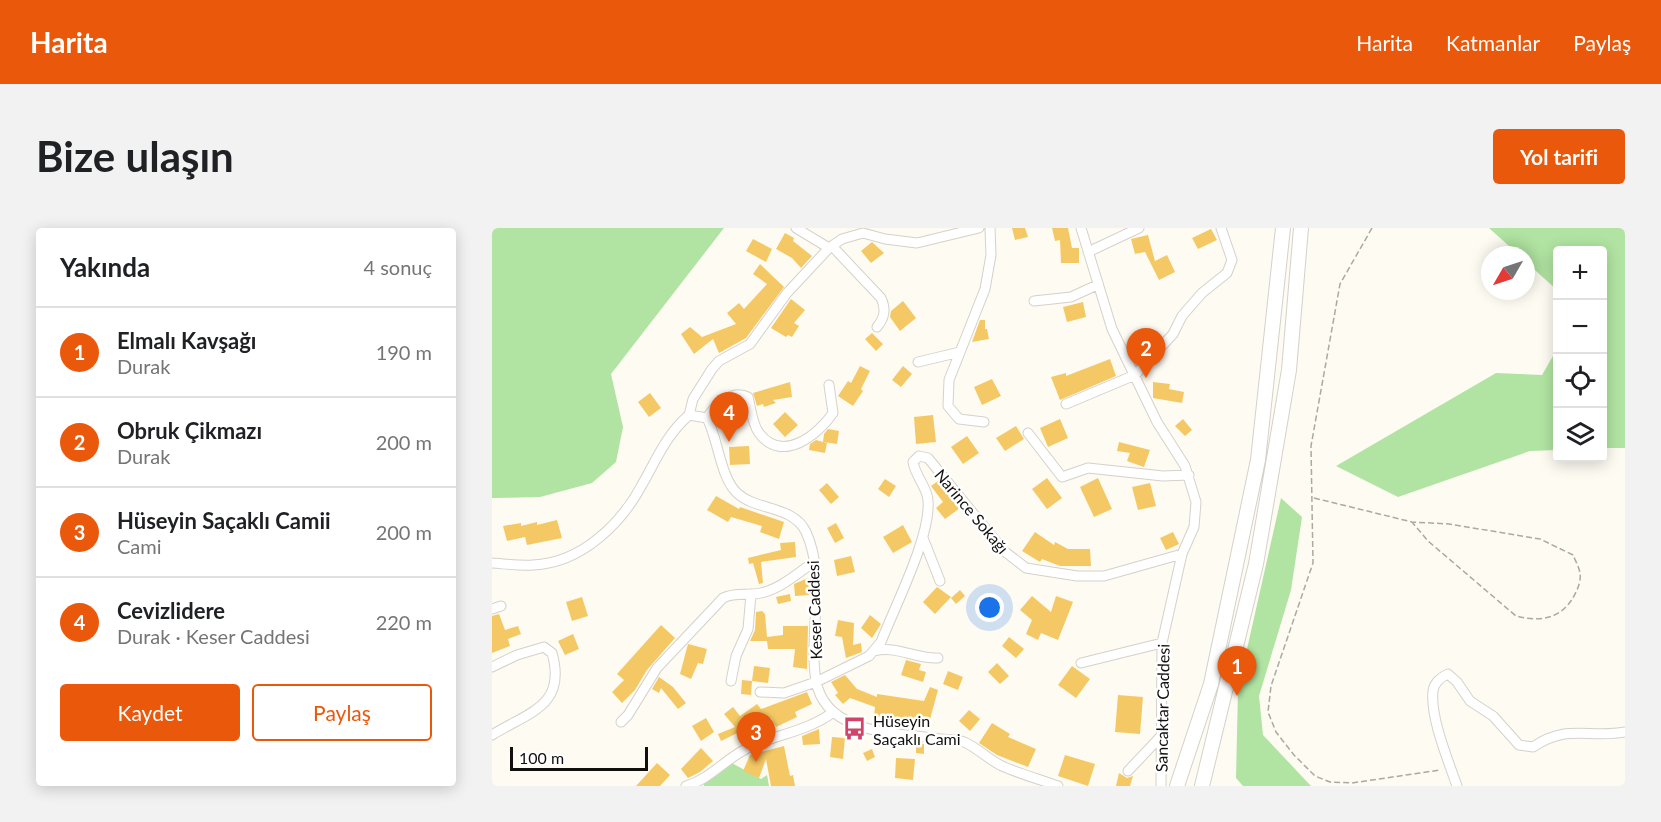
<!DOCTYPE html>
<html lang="tr">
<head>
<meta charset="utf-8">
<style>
  :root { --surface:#fff; --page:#f2f2f2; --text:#202124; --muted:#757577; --line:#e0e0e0; --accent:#ea580c }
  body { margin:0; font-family:Lato,sans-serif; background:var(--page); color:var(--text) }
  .controls { position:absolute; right:18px; top:18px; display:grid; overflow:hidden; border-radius:6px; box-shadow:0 3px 15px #0003 }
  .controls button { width:54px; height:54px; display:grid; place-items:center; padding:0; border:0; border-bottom:2px solid var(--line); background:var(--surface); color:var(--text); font:30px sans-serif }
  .compass { position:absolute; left:989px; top:18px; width:54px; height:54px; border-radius:50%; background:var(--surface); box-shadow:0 3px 15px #0003; rotate:231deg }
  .scale { position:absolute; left:18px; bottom:15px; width:138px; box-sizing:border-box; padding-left:6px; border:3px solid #11100e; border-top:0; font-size:16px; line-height:21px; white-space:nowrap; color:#11100e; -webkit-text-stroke:4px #fff; paint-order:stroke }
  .you { position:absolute; left:498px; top:380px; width:21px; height:21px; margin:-15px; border:4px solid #fff; border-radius:50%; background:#1a73e8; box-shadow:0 0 0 9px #1a73e833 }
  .badge { display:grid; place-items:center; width:39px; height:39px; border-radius:50%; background:var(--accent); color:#fff; font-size:20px; font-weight:700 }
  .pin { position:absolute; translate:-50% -50px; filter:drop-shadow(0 2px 3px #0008) }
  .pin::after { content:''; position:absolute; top:32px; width:21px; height:18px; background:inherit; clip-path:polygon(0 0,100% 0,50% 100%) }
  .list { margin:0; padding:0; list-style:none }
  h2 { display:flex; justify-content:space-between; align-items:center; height:78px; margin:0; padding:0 24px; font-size:26px }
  h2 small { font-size:20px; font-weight:400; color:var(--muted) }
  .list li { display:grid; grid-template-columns:39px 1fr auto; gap:18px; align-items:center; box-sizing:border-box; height:90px; padding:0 24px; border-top:2px solid var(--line) }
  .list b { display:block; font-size:22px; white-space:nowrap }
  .list p { margin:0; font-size:20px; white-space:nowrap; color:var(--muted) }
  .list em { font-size:20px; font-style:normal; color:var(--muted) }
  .actions { display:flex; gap:12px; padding:18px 24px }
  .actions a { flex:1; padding:14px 0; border:2px solid var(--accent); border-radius:6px; text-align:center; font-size:21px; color:var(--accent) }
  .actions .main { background:var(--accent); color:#fff }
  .icon { flex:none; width:33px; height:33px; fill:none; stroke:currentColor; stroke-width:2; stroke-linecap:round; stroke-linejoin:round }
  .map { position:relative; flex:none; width:1133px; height:558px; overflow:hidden; border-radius:6px }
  header { display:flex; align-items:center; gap:36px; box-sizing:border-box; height:84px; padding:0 30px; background:var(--accent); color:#fff }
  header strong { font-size:28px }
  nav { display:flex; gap:33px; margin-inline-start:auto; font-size:21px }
  .intro { display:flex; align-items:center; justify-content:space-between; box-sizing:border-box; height:144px; padding:0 36px }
  h1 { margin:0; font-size:42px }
  .button { padding:15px 27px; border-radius:6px; background:var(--accent); color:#fff; font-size:21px; font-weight:700 }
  main { display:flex; gap:36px; padding:0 36px }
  aside { flex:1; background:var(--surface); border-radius:6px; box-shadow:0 3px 15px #0003 }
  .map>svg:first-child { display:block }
  .green { fill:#b1e4a2 }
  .building { fill:#f4c965 }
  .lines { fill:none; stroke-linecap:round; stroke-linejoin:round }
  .minor-casing { stroke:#d5d1ca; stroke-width:11 }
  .highway-casing { stroke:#d5d1ca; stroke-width:16 }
  .path { stroke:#aba9a3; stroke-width:1.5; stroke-dasharray:6 3; stroke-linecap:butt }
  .minor { stroke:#fff; stroke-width:9 }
  .highway { stroke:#fff; stroke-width:14 }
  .labels { text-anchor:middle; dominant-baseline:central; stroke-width:5; stroke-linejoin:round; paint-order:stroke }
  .street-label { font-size:16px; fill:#11100e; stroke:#fff }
  .poi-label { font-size:16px; fill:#11100e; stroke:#fff; text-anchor:start }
</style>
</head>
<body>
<header>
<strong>Harita</strong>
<nav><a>Harita</a><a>Katmanlar</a><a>Paylaş</a></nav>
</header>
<div class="intro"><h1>Bize ulaşın</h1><a class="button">Yol tarifi</a></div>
<main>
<aside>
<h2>Yakında<small>4 sonuç</small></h2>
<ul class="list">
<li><span class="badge">1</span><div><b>Elmalı Kavşağı</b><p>Durak</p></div><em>190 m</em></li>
<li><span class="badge">2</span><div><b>Obruk Çikmazı</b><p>Durak</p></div><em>200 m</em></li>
<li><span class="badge">3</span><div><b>Hüseyin Saçaklı Camii</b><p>Cami</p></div><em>200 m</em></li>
<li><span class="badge">4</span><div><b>Cevizlidere</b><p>Durak · Keser Caddesi</p></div><em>220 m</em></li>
</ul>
<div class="actions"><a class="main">Kaydet</a><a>Paylaş</a></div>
</aside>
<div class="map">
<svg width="1133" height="558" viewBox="0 0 1133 558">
  <rect width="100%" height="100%" fill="#fefbf3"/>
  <!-- green -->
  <path class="green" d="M0 0H232L119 146 131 199 124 234 100 255 48 269 0 270Z
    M997 0H1133V220H1111L1110 22H1066L1065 62 1034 34V27H1027Z
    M1065 121V222L1038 223 906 269 844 238 1004 145 1050 147Z
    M789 270 810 289 799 362 767 468 771 507 819 558H751L744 550 746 461Z
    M238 534 269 551 275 547 277 558H212L211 554Z"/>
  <!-- building -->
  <path class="building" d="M520 0H533L536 9 523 12Z
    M560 0H576L580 20H587V35H569L568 12 563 13Z
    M719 1 725 12 706 21 700 10Z
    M293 5 302 10 301 13 320 28 309 40 300 30 284 21Z
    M656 7 663 33 675 27 683 44 667 52 653 24 643 26 639 11Z
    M261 11 280 21 274 34 254 23Z
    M380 14 392 25 379 35 369 23Z
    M268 36 292 59 254 110 227 125 221 111 202 126 189 106 198 99 210 109 244 96 235 85 247 75 252 81 275 56 261 46Z
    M299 71 313 82 302 95 307 98 300 109 296 107 294 109 279 100Z
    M411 73 424 90 408 103 398 89 399 83Z
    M591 74 594 89 575 94 571 79Z
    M488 92H493V101H495L497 111 480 114Z
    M380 105 391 116 384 123 373 111Z
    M618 131 624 148 568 172 559 149 574 145V148Z
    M368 138 378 143 369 161 371 163 361 178 346 168 356 153 359 155Z
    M411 138 420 146 409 159 400 152Z
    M500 151 509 168 490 177 482 159Z
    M298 154 300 169 281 172 284 175 272 179 271 176 265 178 261 165Z
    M661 154 678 156 677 161 692 164 690 175 661 170Z
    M158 165 169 180 157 189 146 174Z
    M293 184 306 197 293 209 281 196Z
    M441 187 444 214 424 216 422 189Z
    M568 191 576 210 556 219 548 200Z
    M691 191 700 202 693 208 683 198Z
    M524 198 532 211 513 223 504 210Z
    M336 201 347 203 345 216 331 214 335 215 333 225 317 222 318 216 324 212 331 214 332 206Z
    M475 208 487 225 471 236 459 219Z
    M627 214 658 222 652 239 635 233 638 225 625 223Z
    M257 218 258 236 238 237 237 219Z
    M555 250 570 270 555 281 540 261Z
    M606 250 620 281 602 289 588 259Z
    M393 251 404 258 397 269 386 261Z
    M446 253 468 280 453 291 444 280 451 274 439 258Z
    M335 255 347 269 339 276 327 262Z
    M658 255 664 278 646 282 640 259Z
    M224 268 247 281 248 279 292 294 287 311 268 304 270 298 239 289 236 294 215 282Z
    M65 292 70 310 35 317 33 309 15 313 11 298 29 295V298L45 294V297Z
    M344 295 352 310 343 315 335 300Z
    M411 297 420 314 401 325 391 309Z
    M543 304 562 317 563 314 576 321H598L599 338H568L550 331 548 334 530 323Z
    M681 304 687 316 674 322 668 310Z
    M303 314 304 329 269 334 271 355 267 356 261 335 257 336 256 330 289 322 288 315Z
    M359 328 363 344 345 348 342 332Z
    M316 350 317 367 303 368 302 356Z
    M445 359 459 369 443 386 431 374Z
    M468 362 473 368 464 376 459 370Z
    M298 366 299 373 286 376 284 369Z
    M540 368 559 384 564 368 581 374 566 412 549 405 546 412 534 406 540 392 528 382Z
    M90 369 96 388 80 393 74 374Z
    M270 383 273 386 275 409 291 407V398H316L315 441 301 439 303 421H276L275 413H258L263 402 264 384Z
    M7 386 13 402 26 398 29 406 16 411 18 418 0 425V388Z
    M378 387 389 396 380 410 369 400Z
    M346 392 362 395 361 417 369 415 370 424 354 430 350 409 343 408Z
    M169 397 183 410 155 442 143 462 130 475 120 464 132 452 125 446Z
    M81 406 87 421 73 427 66 413Z
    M517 409 532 421 524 430 510 418Z
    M196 416 215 421 211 436 206 435 199 451 188 446Z
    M414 432 429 436 427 442 434 444 431 454 409 447Z
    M505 435 517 448 508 456 496 444Z
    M262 438 278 440 276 455 260 453Z
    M580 438 598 451 584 470 566 457Z
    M456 443 471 449 466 462 451 456Z
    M353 447 365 461 385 469V466L432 473 438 459 446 462 437 495 382 488 383 479 358 470 351 476 343 467 346 465 339 454Z
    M167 449 181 459 194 475 186 481 169 460 167 465 160 461Z
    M250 452 260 453 259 467 249 466Z
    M315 464 320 476 303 484 305 489 284 499 279 490 262 501 260 498 229 513 226 506 243 499 232 486 241 479 248 488 265 476 269 481Z
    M626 467 651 469 648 506 623 504Z
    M477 482 488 491 478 503 467 493Z
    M214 490 222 504 209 513 200 498Z
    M500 495 518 506 516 509 544 521 536 539 505 527 487 515Z
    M327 501 328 516 311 517 310 508Z
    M340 509 353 510 351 531 338 529Z
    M424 515 432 516V526L424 525Z
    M292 518 298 548 301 547 303 558H279L274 531 267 550 251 543 258 527Z
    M209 520 221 533 208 544 196 550 189 541Z
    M380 521 383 529 375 533 371 525Z
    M573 527 603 536 596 558 566 548Z
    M404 530 423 531 421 552 403 550Z
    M165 535 178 547 168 558H144Z
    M627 545 635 550 641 548 638 558H624Z"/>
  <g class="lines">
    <defs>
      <path id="minor" d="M304 0 337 20
        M589 0 620 101 665 194 693 238 704 274 702 299 690 326 670 415 669 558
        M340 18 389 70C394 81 393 89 385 99
        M596 24 647 0
        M542 73 579 69 605 57
        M426 134 468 124
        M574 176 643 147 681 106 690 88 710 65 735 45 740 32 729 0
        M197 187 201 171 220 141 227 133 258 116 295 65 337 20 350 11 371 5 393 11 425 15 487 0
        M215 190C223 177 240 161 256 169 259 180 260 196 267 205 290 236 326 207 341 185L337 157
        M492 194 467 191 456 178 457 152 493 61 499 27 498 0
        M536 205 570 249 596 240 671 248 697 247
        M431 310 448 353
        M0 335C14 336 28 338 41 337 90 335 130 295 151 255 165 230 175 206 197 187L215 190C226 210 228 249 245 265 264 283 301 277 314 304 335 350 316 405 324 453 334 508 406 504 449 511 456 512 465 511 472 514 486 520 497 532 510 538 528 546 547 551 566 558
        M0 381 9 378
        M382 423C404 417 423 431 446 430
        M589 435 670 415
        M0 439 25 427 52 419 60 425C75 478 37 484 0 507
        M239 453 244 428 256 401 259 366
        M268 464 292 465 324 454 377 428 389 414C403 378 439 308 436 273 436 260 423 248 421 234L427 228 436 230 512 323 534 340 585 348H612L690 326
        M129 494 136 487 165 440 231 370C243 364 256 368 269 365 288 361 306 345 322 334
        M636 543 670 507
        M194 558C218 551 232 532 254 521 281 507 314 504 340 485
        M965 558C956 532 938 489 941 463 942 455 949 449 956 446L965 454 978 473 1001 488 1027 517 1041 519C1076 495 1097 511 1133 504"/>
      <path id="highway" d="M685 558 719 456 766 232 791 0
        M710 558 764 336 797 142 809 0"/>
    </defs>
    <!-- minor casing -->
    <use href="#minor" class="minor-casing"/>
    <!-- highway casing -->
    <use href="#highway" class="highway-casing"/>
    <!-- path -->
    <path class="path" d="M880 0 848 56 819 218 821 335 779 458 776 484 784 504 802 527 823 548 838 554 860 555 948 542
      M822 270 920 294 957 296 1048 311 1081 327C1083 332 1087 339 1088 345 1089 351 1087 358 1084 364 1072 390 1050 395 1024 388L936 313 920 294"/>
    <!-- minor -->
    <use href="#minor" class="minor"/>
    <!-- highway -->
    <use href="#highway" class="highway"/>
  </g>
  <!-- icons -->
  <defs>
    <symbol id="bus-bare" viewBox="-9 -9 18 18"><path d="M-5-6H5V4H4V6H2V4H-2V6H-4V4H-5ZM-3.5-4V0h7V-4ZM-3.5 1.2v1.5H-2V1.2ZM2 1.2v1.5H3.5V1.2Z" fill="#d2436a" stroke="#fff" stroke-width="2.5" paint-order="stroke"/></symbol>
  </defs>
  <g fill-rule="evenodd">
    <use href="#bus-bare" x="346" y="484" width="33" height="33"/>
  </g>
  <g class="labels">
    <!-- street labels -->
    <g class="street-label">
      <text transform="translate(480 283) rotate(50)">Narince Sokağı</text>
      <text transform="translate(322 382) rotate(-92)">Keser Caddesi</text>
      <text transform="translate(670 480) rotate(-89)">Sancaktar Caddesi</text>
    </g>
    <!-- poi labels -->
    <g class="poi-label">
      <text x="381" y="492">Hüseyin<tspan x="381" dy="18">Saçaklı Cami</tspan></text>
    </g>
  </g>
</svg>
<div class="controls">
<button>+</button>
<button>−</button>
<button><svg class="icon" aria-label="locate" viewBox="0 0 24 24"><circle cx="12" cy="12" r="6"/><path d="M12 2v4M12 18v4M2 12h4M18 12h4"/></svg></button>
<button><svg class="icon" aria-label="layers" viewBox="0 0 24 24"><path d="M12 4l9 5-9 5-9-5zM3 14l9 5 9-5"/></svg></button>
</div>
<svg class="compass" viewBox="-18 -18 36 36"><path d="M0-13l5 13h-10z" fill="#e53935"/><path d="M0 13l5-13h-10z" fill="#757577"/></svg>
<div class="scale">100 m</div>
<div class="you"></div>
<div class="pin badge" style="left:745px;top:468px">1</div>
<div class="pin badge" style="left:654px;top:150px">2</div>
<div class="pin badge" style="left:264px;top:534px">3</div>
<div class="pin badge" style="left:237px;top:214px">4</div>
</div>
</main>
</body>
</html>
